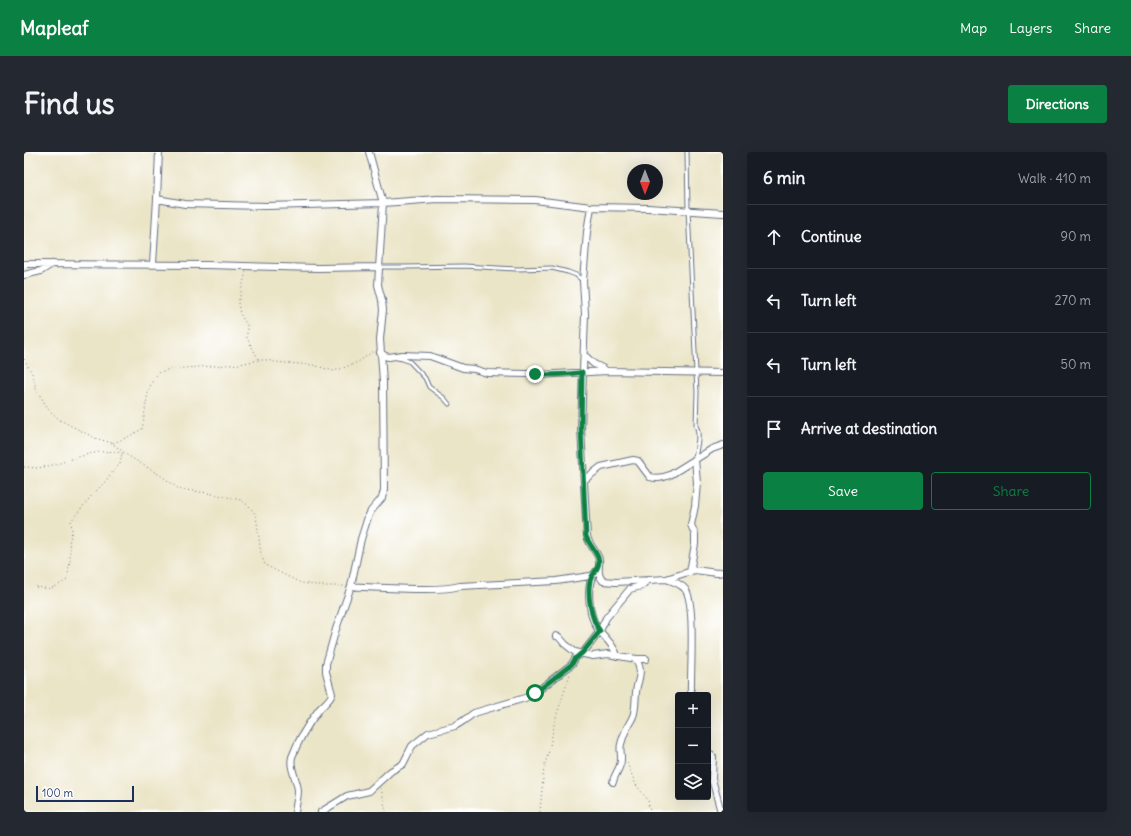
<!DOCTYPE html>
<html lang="en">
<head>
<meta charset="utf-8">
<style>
  :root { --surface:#171b24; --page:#242831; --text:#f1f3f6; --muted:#9ea1a6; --line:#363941; --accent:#0b8043 }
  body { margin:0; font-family:Delius,sans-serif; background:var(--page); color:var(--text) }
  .controls { position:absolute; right:12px; bottom:12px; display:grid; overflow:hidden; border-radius:4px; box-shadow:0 4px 16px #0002 }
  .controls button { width:36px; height:36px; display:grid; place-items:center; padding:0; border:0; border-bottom:1px solid var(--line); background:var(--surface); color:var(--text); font:20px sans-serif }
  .compass { position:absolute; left:603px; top:12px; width:36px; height:36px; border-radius:50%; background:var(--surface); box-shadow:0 4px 16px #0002; rotate:180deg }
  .scale { position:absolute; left:12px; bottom:10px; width:98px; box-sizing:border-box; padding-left:4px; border:2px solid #1b2f5e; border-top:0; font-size:11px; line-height:14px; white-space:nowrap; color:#1b2f5e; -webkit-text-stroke:3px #fff; paint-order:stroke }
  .stop { position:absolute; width:12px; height:12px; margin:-9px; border:3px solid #0b8043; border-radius:50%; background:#fff }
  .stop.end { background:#0b8043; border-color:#fff; box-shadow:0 1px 4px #0008 }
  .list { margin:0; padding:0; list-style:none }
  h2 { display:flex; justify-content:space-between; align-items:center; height:52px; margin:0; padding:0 16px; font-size:17px }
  h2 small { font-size:13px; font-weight:400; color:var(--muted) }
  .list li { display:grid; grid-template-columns:26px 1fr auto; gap:12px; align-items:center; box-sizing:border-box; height:64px; padding:0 16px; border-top:1px solid var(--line) }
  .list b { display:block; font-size:15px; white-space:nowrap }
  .list em { font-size:13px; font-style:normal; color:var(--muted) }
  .actions { display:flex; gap:8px; padding:12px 16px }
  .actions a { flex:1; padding:9px 0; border:1px solid var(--accent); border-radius:4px; text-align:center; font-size:14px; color:var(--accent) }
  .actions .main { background:var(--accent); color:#fff }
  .icon { flex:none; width:22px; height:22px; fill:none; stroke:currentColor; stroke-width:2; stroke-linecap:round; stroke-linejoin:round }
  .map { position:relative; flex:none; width:699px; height:660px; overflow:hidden; border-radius:4px }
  header { display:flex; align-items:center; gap:24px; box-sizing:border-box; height:56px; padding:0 20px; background:var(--accent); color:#fff }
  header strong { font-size:19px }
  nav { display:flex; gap:22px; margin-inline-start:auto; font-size:14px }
  .intro { display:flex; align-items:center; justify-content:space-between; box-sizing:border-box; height:96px; padding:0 24px }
  h1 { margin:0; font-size:28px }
  .button { padding:10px 18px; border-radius:4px; background:var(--accent); color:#fff; font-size:14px; font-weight:700 }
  main { display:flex; gap:24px; padding:0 24px }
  aside { flex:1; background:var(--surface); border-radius:4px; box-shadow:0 4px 16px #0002 }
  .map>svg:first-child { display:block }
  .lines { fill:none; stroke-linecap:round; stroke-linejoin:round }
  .lane-casing { stroke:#646f83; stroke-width:5 }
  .street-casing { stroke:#646f83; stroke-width:8 }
  .path { stroke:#646f83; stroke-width:1; stroke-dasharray:1 3; stroke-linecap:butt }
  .lane { stroke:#fff; stroke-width:3 }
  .street { stroke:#fff; stroke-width:6 }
  .route { stroke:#0b8043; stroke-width:5 }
</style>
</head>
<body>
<header>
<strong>Mapleaf</strong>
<nav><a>Map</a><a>Layers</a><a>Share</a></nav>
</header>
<div class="intro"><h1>Find us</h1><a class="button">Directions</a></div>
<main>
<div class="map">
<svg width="699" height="660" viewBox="0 0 699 660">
  <rect width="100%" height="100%" fill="#fff"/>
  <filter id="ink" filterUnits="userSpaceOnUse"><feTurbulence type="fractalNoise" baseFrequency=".025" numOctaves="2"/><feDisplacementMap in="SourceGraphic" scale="8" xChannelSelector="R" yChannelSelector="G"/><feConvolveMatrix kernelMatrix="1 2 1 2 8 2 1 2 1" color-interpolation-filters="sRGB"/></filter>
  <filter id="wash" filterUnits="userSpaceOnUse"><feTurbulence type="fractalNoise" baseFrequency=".012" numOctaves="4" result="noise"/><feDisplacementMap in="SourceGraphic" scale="16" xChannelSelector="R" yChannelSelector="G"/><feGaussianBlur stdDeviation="0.9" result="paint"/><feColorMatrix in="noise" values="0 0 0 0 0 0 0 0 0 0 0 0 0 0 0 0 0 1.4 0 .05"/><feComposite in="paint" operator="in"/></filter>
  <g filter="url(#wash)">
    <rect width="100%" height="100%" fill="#ebe5c8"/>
  </g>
  <g filter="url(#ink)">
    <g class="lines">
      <defs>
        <path id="lane" d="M663 0 664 58 673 240 672 274C677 282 672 298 671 307
          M354 115H381L440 114 493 117 528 116 544 120 552 123 558 128
          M373 206 379 207 386 210 401 226 405 235 420 246 425 252"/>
        <path id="street" d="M133 47 161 52 242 54 359 51 413 47 511 48 567 55 624 56 699 61
          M567 55 563 80 559 129 561 162 557 277 563 384C565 393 573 400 575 407 576 416 572 422 579 429L592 430 642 427 671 418 693 421 699 420
          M0 112 182 113 294 116 354 115
          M129 112 133 47 135 0
          M0 123 17 119 28 112
          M356 200 361 204 365 205 378 203 406 204 439 216 450 217 463 221 504 222 515 223 583 219 699 221
          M560 203 570 212 580 217
          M560 328 577 315 609 308 614 309 626 325C633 327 638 326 646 323L688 297 699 293
          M666 420 671 392V382L667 373 671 354 673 331 671 307
          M569 423C562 436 565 465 574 477 580 485 591 494 593 504
          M642 427C648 429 656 431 661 437 672 450 666 522 667 543
          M327 434C348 436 369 436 390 437 405 437 421 438 436 434L532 429 566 424 569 423 574 417
          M532 484 535 485 541 492 551 500 569 504 584 502 612 507H622
          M684 600 689 605 688 627 697 660
          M589 630C590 623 594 620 596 613 599 606 595 599 597 592 598 588 600 582 602 578 604 572 609 567 610 561 612 553 611 542 613 534 616 523 618 517 612 507
          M271 660C272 653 274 645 274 638 273 627 265 616 268 605 274 589 284 572 294 559 298 553 306 549 308 542L302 520V512L312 477 327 434 337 387 344 365 347 359 358 346 360 338 359 230 356 187 359 158 358 148 354 133 359 51 345 0
          M297 660 323 644 345 639 367 619 379 612 388 594 404 581 431 574 439 569 450 561 501 546 511 541 543 516 548 512 552 505 559 501 576 479 582 466 606 437 617 434 624 428"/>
      </defs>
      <!-- lane casing -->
      <use href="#lane" class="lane-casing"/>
      <!-- street casing -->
      <use href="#street" class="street-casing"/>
      <!-- path -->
      <path class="path" d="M222 120 214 151 216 162 223 173V186L235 208
        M0 207 9 223 12 237 25 258 36 268 71 286 88 291 103 303 139 325 155 337 184 341 217 348 225 354 232 363 237 402 241 413 277 431 299 434H321
        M89 291 104 285 118 277C122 261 121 232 135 221 138 219 143 218 147 217L216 212 235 208H244L250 210 289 213 310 219 319 216 334 210 350 199
        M0 315C6 315 12 317 19 315 45 311 73 293 101 302
        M12 435C31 438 28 436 43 428L46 409V394L45 391 48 379 47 369 69 342 81 330 85 324 96 312 98 301
        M603 611 612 633 624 648 626 660
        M357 636 362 660
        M516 660 520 615 525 599 531 568 546 522"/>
      <!-- lane -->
      <use href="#lane" class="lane"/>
      <!-- street -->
      <use href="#street" class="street"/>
    </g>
  </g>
  <g class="lines" filter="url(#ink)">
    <!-- route -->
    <path class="route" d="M511 222C517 224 552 222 558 220L557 277 562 384C565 393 574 401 575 409 575 418 568 421 566 429 563 442 567 468 576 479L559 500 551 507 548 512 511 541"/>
  </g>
</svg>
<div class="controls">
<button>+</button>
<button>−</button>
<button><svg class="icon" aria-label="layers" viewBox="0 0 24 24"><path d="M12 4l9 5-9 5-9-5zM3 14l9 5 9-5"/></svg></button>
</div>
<svg class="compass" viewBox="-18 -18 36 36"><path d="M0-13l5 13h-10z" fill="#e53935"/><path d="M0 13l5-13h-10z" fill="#9ea1a6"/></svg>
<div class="scale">100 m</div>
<div class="stop" style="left:511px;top:541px"></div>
<div class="stop end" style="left:511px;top:222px"></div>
</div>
<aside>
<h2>6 min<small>Walk · 410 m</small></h2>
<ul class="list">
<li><svg class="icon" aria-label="ahead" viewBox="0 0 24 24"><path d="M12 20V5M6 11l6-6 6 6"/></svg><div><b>Continue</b></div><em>90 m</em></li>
<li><svg class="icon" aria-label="left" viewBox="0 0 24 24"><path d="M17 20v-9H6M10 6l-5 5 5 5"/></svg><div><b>Turn left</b></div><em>270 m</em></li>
<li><svg class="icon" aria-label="left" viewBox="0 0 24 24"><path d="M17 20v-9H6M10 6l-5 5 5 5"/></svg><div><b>Turn left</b></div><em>50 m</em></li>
<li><svg class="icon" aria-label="arrive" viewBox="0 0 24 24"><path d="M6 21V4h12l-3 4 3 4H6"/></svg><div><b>Arrive at destination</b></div></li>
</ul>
<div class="actions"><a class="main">Save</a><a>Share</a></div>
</aside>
</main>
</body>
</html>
